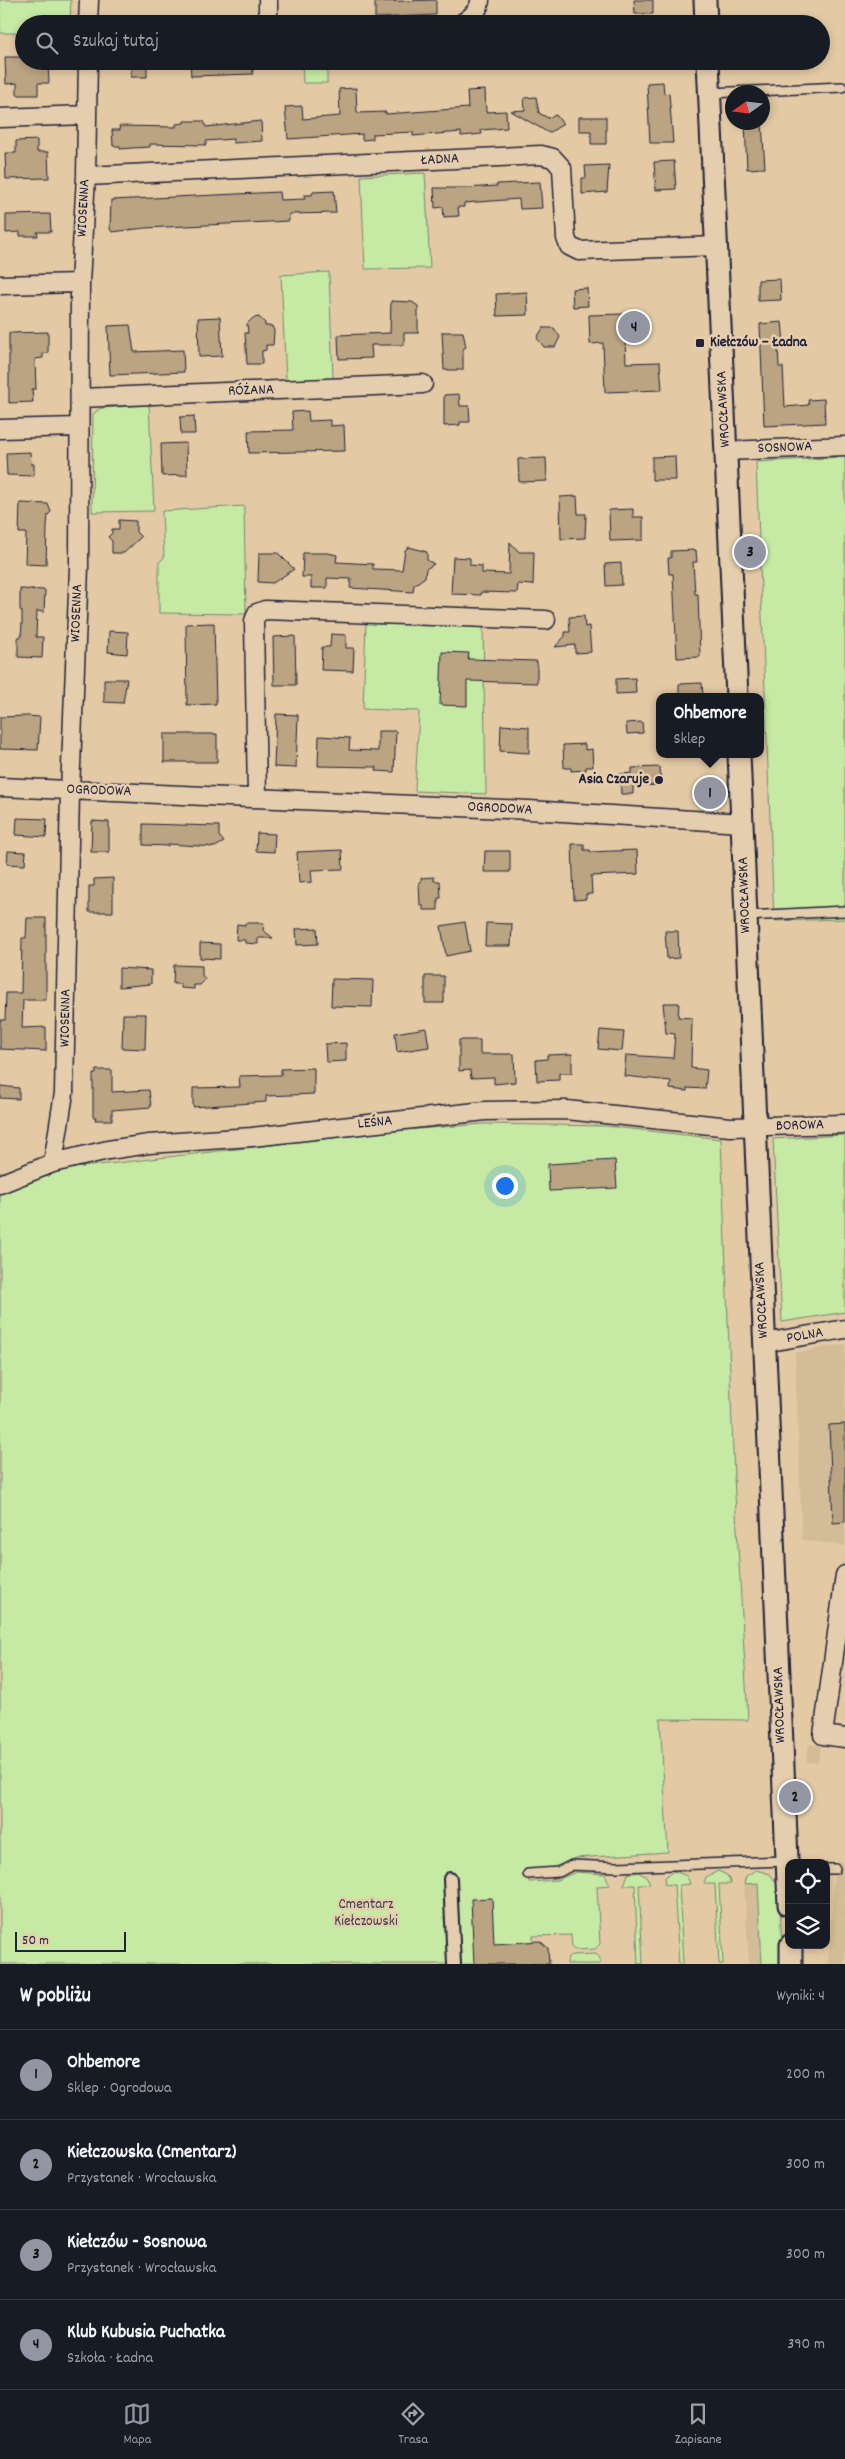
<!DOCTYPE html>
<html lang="pl">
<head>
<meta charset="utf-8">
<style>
  :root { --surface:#171b24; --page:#242831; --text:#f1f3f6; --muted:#9ea1a6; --line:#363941; --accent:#9495a2 }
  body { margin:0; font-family:Dekko,sans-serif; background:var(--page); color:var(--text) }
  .controls { position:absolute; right:15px; bottom:15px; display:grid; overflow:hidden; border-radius:10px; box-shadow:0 2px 8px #0003 }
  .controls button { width:45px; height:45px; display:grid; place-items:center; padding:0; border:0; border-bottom:1px solid var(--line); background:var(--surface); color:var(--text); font:25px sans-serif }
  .compass { position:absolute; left:725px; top:85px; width:45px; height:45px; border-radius:50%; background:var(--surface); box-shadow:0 2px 8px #0003; rotate:256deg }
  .scale { position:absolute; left:15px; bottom:12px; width:111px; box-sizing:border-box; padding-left:5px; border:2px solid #22223b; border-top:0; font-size:14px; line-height:18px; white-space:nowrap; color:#22223b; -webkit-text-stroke:4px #e5ceae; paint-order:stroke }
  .you { position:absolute; left:504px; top:1185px; width:18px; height:18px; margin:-12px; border:4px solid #fff; border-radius:50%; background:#1a73e8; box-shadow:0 0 0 8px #1a73e833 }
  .badge { display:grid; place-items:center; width:32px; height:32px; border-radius:50%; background:var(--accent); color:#111; font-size:16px; font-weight:700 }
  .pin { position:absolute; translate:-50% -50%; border:2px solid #fff; box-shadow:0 1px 5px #0006 }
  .popup { position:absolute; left:656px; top:693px; width:108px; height:65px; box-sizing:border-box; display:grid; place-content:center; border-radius:10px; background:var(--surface); filter:drop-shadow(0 1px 4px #0005); font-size:16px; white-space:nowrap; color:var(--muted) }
  .popup b { font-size:19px; color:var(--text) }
  .popup::after { content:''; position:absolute; left:50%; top:100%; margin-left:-10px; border:10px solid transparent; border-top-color:var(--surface) }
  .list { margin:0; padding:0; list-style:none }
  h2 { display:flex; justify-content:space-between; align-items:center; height:65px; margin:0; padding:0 20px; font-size:21px }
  h2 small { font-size:16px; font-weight:400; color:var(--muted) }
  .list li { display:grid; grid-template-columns:32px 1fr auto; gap:15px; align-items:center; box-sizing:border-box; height:90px; padding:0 20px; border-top:1px solid var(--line) }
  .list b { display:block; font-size:19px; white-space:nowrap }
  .list p { margin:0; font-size:16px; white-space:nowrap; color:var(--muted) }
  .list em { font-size:16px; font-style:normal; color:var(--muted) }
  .icon { flex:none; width:28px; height:28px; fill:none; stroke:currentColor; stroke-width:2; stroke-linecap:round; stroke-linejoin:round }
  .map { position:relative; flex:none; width:845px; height:1964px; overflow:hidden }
  .search { position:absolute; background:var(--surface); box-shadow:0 2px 8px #0003; left:15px; right:15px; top:15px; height:55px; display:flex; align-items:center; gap:12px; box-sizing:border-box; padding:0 18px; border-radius:28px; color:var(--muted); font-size:19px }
  .sheet { height:425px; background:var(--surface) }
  nav { display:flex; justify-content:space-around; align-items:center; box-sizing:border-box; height:70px; border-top:1px solid var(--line); background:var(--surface); font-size:14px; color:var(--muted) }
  nav a { display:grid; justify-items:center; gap:2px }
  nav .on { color:var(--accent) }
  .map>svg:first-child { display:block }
  .built { fill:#d3bc98 }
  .green { fill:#c6eaa4; stroke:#748670 }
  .building { fill:#bba482; stroke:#22223b }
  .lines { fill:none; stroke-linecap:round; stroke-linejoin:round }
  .service-casing { stroke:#22223b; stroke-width:12 }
  .pedestrian-casing { stroke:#22223b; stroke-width:16 }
  .minor-casing { stroke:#22223b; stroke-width:21 }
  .tertiary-casing { stroke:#22223b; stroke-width:25 }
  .service { stroke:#e5ceae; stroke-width:9 }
  .pedestrian { stroke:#e5ceae; stroke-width:12 }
  .minor { stroke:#e5ceae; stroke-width:18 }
  .tertiary { stroke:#e5ceae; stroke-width:21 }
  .poi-dot { fill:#22223b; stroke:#e5ceae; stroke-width:2 }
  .labels { text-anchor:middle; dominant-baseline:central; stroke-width:5; stroke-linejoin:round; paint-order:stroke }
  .street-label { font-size:15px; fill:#22223b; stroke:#e5ceae }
  .poi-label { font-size:15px; font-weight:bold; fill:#22223b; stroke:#e5ceae; text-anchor:start }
  .park-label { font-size:15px; fill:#3b404b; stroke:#e5ceae }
</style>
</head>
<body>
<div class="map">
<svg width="845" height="1964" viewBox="0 0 845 1964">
  <rect width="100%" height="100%" fill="#e3caa5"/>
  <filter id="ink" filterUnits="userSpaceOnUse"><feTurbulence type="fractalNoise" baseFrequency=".02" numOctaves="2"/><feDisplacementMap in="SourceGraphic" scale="10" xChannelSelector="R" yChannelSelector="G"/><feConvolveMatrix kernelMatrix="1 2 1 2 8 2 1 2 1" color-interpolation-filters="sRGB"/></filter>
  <g filter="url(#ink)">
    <!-- built -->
    <path class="built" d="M845 1344V1546L802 1540 795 1353Z
      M809 1744 821 1745 818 1763 806 1762Z
      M835 1862 845 1864V1964H828Z
      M758 1883 762 1964H749L744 1884Z"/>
    <!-- green -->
    <path class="green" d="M0 0H71L70 24H24V33H0Z
      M302 61H315L316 68 327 67V83H303Z
      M425 173 430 268 365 269 361 176Z
      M329 272 333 379 286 380 281 275Z
      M149 405 154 511 92 512 93 414 101 408Z
      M845 457V919L774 921 756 462Z
      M244 506 246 614 159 613V562L164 558 162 511Z
      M366 623 483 627 486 794 415 791 419 711 363 709Z
      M483 1124 605 1126 721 1139 734 1477 748 1720 660 1719 668 1852 575 1858 552 1868 528 1869 529 1882 557 1880 576 1872 605 1874 610 1885 597 1886 600 1944 595 1949 576 1950 572 1948 571 1935 533 1936 534 1964H0V1191L56 1170 392 1131Z
      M845 1135V1312L782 1322 773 1139Z
      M756 1870 770 1874 779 1887 783 1964H762L758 1883 744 1884 746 1876Z
      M674 1871 687 1876 690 1884 679 1885 683 1964H679L674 1885 664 1884 665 1877Z
      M718 1871 727 1875 731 1884H719L723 1964H719L715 1884H704L706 1877Z
      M638 1872 647 1877 650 1884 639 1885 643 1964H638L635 1885H624L628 1874Z
      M596 1954 600 1958V1964H567L568 1957 572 1955Z"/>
    <!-- building -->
    <path class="building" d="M436 0V15L375 18V2Z
      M634 0H653V14H635Z
      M5 57H24V61H48L49 83H38V95H17V83L6 84Z
      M131 61H147V77H131Z
      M190 61H252L253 74 191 76Z
      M663 82 664 94 669 93 673 143H650L647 83Z
      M356 88 357 113 386 112V114L468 108 467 91 485 90 486 112 506 111 507 128 481 130 482 134 461 136V132L413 136V132L373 134V139L362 140V134L288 139 285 107 302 106 303 119 340 116 339 89Z
      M536 97 539 113 548 118 556 115 563 124 549 133 511 111 525 110 524 98Z
      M579 117H606V144H591V131H579Z
      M184 121H204L206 127 261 121 262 141 233 143V139L206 141V145L150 144V147L132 148 120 149V146H113L112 130H120L119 126 176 127V124L184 123Z
      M745 122H762L765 168 747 169Z
      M37 140V152H48L49 178 6 179 5 153H16V141Z
      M674 161 676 189 656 190 654 162Z
      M609 165 607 192 582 194V178H586L585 166Z
      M540 182 542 208 520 209 519 199 464 203V207H458L459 216 444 217 443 207 435 208 434 188H466L497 186V184Z
      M334 191 336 213 289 214V221L145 228 112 232 110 229 111 200 279 192 280 200 305 199 304 195H312L313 192Z
      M50 214 51 232H37L38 236H20V232L6 233V215Z
      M780 279 781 300 758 301V280Z
      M587 288 588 306 573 307 572 289Z
      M527 292 528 315 497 316 496 294Z
      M391 301 412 302 418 306V333H404V345H371L372 358 339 359 338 335 390 333Z
      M624 314 626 363 660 362 662 390 605 392 603 343 590 344 589 315Z
      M220 317 222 356 199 357 198 318Z
      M259 317 265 323V326H272L274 331 273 345H266V350L262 351V364H247L245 333H248L247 324 253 318Z
      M782 322 784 343 778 344 779 367H783L785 407 809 405 808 400 824 399 825 423 764 426 760 324Z
      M130 325 134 352 183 350 184 372 110 375 108 326Z
      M543 328H554L560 337 555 347H544L537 338Z
      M48 332V353H43V358L35 359 36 389H32L33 402 9 403V333Z
      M442 332H463L466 347 463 349V370H444Z
      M459 394 460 406H469L470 422H460V425L444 426V395Z
      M308 411 309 421 330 420V426L344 425 345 451 249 453 248 431 293 430 292 412Z
      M194 416 195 434H181L180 417Z
      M186 443 187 475 162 476 161 444Z
      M30 452 31 464H34V476L7 475 6 453Z
      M675 456 676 480H652V457Z
      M546 458 547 481 519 482 518 459Z
      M577 496 578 514H586L585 538 561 539 560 497Z
      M20 503 48 504 51 512 48 515 47 526 46 565 25 564 26 533H19Z
      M633 509V517H643V540L610 541 609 510Z
      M119 520 136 521V532L141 537 124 553H112V541L108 537 112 533V529H119Z
      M510 542 519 552H534L533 585 518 584 517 593 481 592V595L451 594 453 557 470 558V565L482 566V573L509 574Z
      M409 547 427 552V560L434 564 426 569 425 577 414 585 413 592 350 588 351 579 327 578V588H311V577H302L303 553H328L337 555 336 562 373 564V569L402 570 405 550Z
      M696 550 697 562H693L695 594H698L700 657 677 658 673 574H669L668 558H671V551Z
      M259 553H278L294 569 273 583 258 582Z
      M621 563 622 585 606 586 605 564Z
      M20 589 45 590 44 612 37 611 36 637H43L42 658 18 657V637H21L22 623V611L20 610Z
      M584 616 585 627 589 626 591 652 575 653V645L555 647 565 636V632H570L569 617Z
      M214 623 216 704 187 705 186 624Z
      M109 631 128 632 127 654 108 652Z
      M331 634 346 635V648H354L353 671 321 670 322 647H330Z
      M295 636 296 685H274L273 637Z
      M442 652 469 653 468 659 537 661V683L467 681V706L440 705Z
      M635 678 636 693 616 694V679Z
      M104 679H127L123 703 104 702Z
      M702 683 703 697H679V684Z
      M276 714 298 715 296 768 274 767Z
      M28 716 40 717 38 750 0 749V717Z
      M642 722 643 733 627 734 626 723Z
      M501 725 529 727V753L500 751Z
      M378 731H396L394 772 376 771 377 767 318 766 319 736 350 738 349 750 378 751Z
      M164 734H217V762H164Z
      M585 744V750L592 749 593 767H586V770L571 771V768H564L563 745Z
      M660 767 661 785 633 786V794H621L620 774 632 773V768Z
      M17 818 47 819 46 837 16 835Z
      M92 821 109 822V852H91Z
      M143 824 219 826V836L224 842 215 847 168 844V846L143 845Z
      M257 833 275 834 274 852 256 851Z
      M572 844H584V850H590V852L637 850 638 874 591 876 592 894H586V899L574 900Z
      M342 850 343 869 311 870 312 882 299 883 297 852Z
      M8 851 26 852 25 865 7 864Z
      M485 851H510V872H484Z
      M434 877V881H440L441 898H438V910H423V905H420L419 882H421V878Z
      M113 878V912H89V886H94V879Z
      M27 918H46V1000H23L22 1028 46 1027V1051L0 1049V1020H5L6 993H21L22 938H26Z
      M465 922 470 951 446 956 441 926Z
      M245 923H264L263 930 273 938H258V944L245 943V940H236L237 924 245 925Z
      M486 923 512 924 511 946H485Z
      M317 928 318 944 297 945 296 929Z
      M665 931H678L679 958 667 959Z
      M200 943 220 944V959L200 958Z
      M174 965 202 966V975L205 980 200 985H194V989L181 988V984H173Z
      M119 968 151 970V984L119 987Z
      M425 976H444V1003H425Z
      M332 979 373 980 372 1007 331 1006Z
      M663 1003H679L678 1017 692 1018 691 1068 707 1070 705 1089 687 1088V1091L670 1089 671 1081 624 1076 626 1055 673 1058 675 1034 666 1033Z
      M123 1014H146L145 1049 122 1048Z
      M426 1028 429 1047 397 1052 395 1033Z
      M600 1030 624 1032 622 1051 598 1049Z
      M459 1040H480V1054H514L515 1082 494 1084V1077L471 1078 470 1070 459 1071Z
      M346 1043V1061L326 1062 325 1044Z
      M572 1054V1073H559V1080L537 1081 536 1060 547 1059V1055Z
      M314 1068V1094L266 1096V1102L193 1107V1088L240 1087 239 1076 281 1075V1069Z
      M96 1070H112V1092L149 1090 151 1107 112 1110V1120H95L96 1117H93V1074H96Z
      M0 1086 19 1088V1099L0 1098Z
      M615 1160 617 1188 549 1191 548 1164Z
      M845 1424V1522L833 1523 829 1425Z
      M492 1898 494 1944 540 1941 548 1948 549 1964H474L471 1899Z"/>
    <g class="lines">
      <defs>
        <path id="service" d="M710 93 842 87
          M746 916 845 911
          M826 1869H835
          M528 1874 559 1872 572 1865 617 1867 786 1861"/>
        <path id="pedestrian" d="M450 1879 454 1964"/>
        <path id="minor" d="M268 0V24
          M88 24 89 0
          M461 24C469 19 480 10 480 0
          M0 118 87 115
          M86 176 541 155 553 158 562 168 566 238 569 246 579 251 716 246
          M0 285 80 283
          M80 398 423 384
          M0 429 79 427
          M726 451 845 446
          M0 787 529 810 742 823
          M257 797 254 621 257 613 265 610 546 620
          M53 1163 64 1093 70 791 79 568 80 283 86 176 88 61
          M0 1184 53 1163 108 1150 149 1144 252 1137 485 1111 566 1110 730 1127 845 1124
          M764 1343 845 1329
          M845 1575 823 1735 845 1738"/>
        <path id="tertiary" d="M705 0 706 24
          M708 61 737 697
          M739 754 789 1905
          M791 1945V1964"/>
      </defs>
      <!-- service casing -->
      <use href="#service" class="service-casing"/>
      <!-- pedestrian casing -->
      <use href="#pedestrian" class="pedestrian-casing"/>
      <!-- minor casing -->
      <use href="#minor" class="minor-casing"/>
      <!-- tertiary casing -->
      <use href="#tertiary" class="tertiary-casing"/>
      <!-- service -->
      <use href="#service" class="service"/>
      <!-- pedestrian -->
      <use href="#pedestrian" class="pedestrian"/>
      <!-- minor -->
      <use href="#minor" class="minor"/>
      <!-- tertiary -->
      <use href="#tertiary" class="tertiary"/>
    </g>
  </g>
  <!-- markers -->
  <g class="poi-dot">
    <rect x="695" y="338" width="10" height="10" rx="2.5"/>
    <circle cx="659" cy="780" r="5"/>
  </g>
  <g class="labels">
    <!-- street labels -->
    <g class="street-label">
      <text transform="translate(440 160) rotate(-3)">ŁADNA</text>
      <text transform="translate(84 208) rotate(-87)">WIOSENNA</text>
      <text transform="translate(251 391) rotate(-2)">RÓŻANA</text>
      <text transform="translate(724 409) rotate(-93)">WROCŁAWSKA</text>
      <text transform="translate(785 448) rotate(-2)">SOSNOWA</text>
      <text transform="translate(77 613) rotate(-88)">WIOSENNA</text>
      <text transform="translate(99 791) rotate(2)">OGRODOWA</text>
      <text transform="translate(500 809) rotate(3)">OGRODOWA</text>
      <text transform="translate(745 895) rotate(-92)">WROCŁAWSKA</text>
      <text transform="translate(66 1018) rotate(-89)">WIOSENNA</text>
      <text transform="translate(375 1123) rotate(-6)">LEŚNA</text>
      <text transform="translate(800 1126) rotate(-2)">BOROWA</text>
      <text transform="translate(762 1300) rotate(-93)">WROCŁAWSKA</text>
      <text transform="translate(805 1336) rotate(-10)">POLNA</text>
      <text transform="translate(780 1705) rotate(-92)">WROCŁAWSKA</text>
    </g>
    <!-- poi labels -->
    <g class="poi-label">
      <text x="710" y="343">Kiełczów – Ładna</text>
      <text x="649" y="780" text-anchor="end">Asia Czaruje</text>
    </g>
    <!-- park labels -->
    <g class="park-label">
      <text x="366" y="1905">Cmentarz<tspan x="366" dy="17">Kiełczowski</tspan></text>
    </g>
  </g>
</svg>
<div class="controls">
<button><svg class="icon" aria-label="locate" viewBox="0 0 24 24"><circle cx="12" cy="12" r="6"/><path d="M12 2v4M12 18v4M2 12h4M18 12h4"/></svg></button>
<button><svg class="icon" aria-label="layers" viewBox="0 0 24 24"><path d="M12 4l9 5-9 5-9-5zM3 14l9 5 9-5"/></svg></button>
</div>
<svg class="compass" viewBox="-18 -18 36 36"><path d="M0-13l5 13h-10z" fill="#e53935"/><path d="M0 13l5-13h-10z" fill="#9ea1a6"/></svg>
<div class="scale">50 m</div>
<div class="you"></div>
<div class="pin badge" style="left:710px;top:793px">1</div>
<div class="popup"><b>Ohbemore</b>Sklep</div>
<div class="pin badge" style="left:795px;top:1797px">2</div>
<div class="pin badge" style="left:750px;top:552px">3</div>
<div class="pin badge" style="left:634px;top:327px">4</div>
<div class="search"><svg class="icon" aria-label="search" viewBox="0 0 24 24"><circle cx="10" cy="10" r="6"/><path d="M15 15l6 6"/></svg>Szukaj tutaj</div>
</div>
<section class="sheet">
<h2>W pobliżu<small>Wyniki: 4</small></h2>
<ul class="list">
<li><span class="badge">1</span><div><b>Ohbemore</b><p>Sklep · Ogrodowa</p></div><em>200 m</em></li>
<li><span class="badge">2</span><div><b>Kiełczowska (Cmentarz)</b><p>Przystanek · Wrocławska</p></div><em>300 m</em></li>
<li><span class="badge">3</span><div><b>Kiełczów - Sosnowa</b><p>Przystanek · Wrocławska</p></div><em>300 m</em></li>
<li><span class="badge">4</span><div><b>Klub Kubusia Puchatka</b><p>Szkoła · Ładna</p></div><em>390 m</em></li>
</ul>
</section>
<nav>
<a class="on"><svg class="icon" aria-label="map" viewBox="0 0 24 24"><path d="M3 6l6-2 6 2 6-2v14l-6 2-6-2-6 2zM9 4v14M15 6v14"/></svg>Mapa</a>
<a><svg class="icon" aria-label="directions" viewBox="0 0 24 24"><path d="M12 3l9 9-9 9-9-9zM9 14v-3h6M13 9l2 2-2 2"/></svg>Trasa</a>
<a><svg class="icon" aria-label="saved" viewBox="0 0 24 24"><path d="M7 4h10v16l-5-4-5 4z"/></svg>Zapisane</a>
</nav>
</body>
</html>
